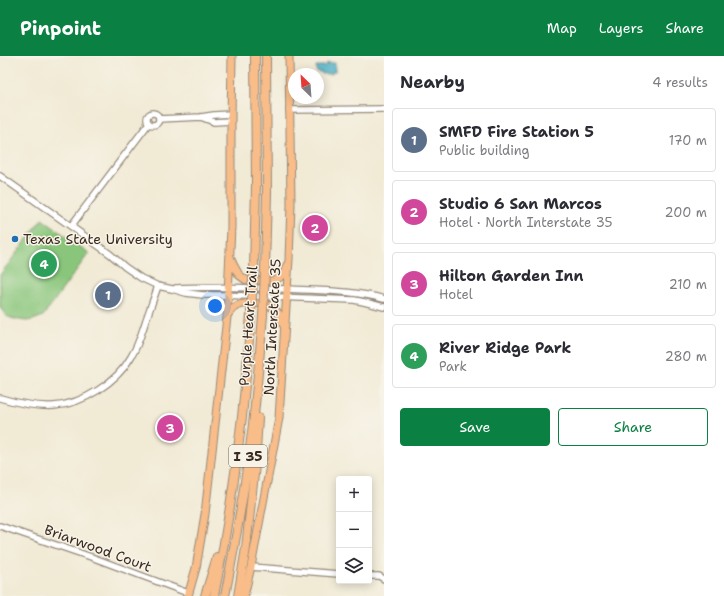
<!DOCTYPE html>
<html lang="en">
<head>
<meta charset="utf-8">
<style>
  :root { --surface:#fff; --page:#f7f7f7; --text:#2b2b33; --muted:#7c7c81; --line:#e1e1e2; --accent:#0b8043 }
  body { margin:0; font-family:"Shantell Sans",sans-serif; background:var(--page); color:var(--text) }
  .controls { position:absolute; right:12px; bottom:12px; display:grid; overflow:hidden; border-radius:4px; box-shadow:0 2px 10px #0003 }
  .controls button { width:36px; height:36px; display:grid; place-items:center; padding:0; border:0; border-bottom:1px solid var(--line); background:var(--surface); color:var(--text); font:20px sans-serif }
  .compass { position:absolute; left:288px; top:12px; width:36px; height:36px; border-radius:50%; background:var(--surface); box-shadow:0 2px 10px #0003; rotate:335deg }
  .you { position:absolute; left:215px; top:250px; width:14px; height:14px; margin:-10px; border:3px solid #fff; border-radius:50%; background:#1a73e8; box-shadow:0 0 0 6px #1a73e833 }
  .badge { display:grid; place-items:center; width:26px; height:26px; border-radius:50%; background:var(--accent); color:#fff; font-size:13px; font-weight:700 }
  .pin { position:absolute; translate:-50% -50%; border:2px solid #fff; box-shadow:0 1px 4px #0006 }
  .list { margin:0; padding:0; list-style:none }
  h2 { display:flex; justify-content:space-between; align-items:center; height:52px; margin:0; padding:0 16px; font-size:17px }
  h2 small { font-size:13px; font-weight:400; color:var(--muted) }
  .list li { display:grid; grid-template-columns:26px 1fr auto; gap:12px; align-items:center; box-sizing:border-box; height:64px; margin:0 8px 8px; padding:0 8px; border:1px solid var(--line); border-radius:4px }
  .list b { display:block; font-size:15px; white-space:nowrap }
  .list p { margin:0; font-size:13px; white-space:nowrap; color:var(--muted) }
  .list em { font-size:13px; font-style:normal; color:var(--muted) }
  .actions { display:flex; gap:8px; padding:12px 16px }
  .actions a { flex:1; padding:9px 0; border:1px solid var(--accent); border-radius:4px; text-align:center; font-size:14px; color:var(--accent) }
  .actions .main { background:var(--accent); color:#fff }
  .icon { flex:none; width:22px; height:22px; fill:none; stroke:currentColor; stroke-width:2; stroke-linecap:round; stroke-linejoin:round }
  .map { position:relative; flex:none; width:384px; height:540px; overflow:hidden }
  header { display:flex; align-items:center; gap:24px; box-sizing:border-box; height:56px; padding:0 20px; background:var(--accent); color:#fff }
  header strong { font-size:19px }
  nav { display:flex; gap:22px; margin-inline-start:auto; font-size:14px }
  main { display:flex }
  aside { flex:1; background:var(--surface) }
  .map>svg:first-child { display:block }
  .park { fill:#89c67b; stroke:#62784c }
  .water { fill:#46adc5; stroke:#406c72 }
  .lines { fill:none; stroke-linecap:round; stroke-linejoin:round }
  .minor-casing { stroke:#968a7a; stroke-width:8 }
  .major-casing { stroke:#968a7a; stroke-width:9 }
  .highway-casing { stroke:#968a7a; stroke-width:10 }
  .minor { stroke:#fff; stroke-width:5.5 }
  .major { stroke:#f8bd89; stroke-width:7 }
  .highway { stroke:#f8bd89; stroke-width:8 }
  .highway-bridge-casing { stroke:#968a7a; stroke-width:10; stroke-linecap:butt }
  .highway-bridge { stroke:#f8bd89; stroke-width:8 }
  .poi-dot { fill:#1f6fb2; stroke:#f7f3e8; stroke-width:1.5 }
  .labels { text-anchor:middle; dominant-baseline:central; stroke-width:3; stroke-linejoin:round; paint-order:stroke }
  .shield { fill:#f7f3e8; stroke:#73665b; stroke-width:1 }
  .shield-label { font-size:13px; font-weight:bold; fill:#3b2a1e }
  .poi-label { font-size:14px; fill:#3b2a1e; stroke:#f7f3e8; text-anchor:start }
  .street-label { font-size:14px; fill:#3b2a1e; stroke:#f7f3e8 }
</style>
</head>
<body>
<header>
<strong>Pinpoint</strong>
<nav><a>Map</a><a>Layers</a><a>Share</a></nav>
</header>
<main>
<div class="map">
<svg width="384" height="540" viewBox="0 0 384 540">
  <rect width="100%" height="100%" fill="#f7f3e8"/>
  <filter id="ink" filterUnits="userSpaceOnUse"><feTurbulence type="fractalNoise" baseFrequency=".025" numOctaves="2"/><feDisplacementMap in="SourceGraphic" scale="8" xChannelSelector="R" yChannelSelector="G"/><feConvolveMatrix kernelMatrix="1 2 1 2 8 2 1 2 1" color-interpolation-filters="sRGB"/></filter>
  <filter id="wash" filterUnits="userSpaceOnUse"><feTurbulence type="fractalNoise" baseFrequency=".012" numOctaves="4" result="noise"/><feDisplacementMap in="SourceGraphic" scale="16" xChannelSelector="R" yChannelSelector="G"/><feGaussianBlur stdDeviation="0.9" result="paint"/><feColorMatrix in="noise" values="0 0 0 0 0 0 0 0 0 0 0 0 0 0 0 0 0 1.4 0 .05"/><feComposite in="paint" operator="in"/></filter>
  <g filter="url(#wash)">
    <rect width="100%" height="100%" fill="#f1ead5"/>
    <!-- park -->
    <path class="park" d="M42 163 89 197 43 260 33 264 26 265 14 263 6 260 0 251V219Z"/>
    <!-- water -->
    <path class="water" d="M327 7H335V16H332V18H322L321 16H318V15H316V10H326Z"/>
  </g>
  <g filter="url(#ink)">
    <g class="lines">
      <defs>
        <path id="minor" d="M289 54 384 53
          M147 63a6 6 0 1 1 12 0a6 6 0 1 1-12 0Z
          M201 61 214 66 231 65
          M159 63 201 61 214 59 231 58
          M0 120 110 198 125 211 141 222 158 230 172 233 186 237 203 239H220L354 244 364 246 384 251
          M71 170 149 67
          M176 232C213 230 250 232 287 233 319 235 352 234 384 243
          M0 342C17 347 36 351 54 350 83 348 117 326 131 301 138 290 141 279 145 267 149 255 154 242 158 230
          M0 470 94 502 188 537
          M251 511 339 518
          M369 520H379L384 523"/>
        <path id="major" d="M230 201 234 210 239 219 246 224 274 225 280 221 285 216 287 209
          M227 260C229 257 231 253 235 251 242 246 265 246 272 251 279 255 281 263 284 270
          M188 540 196 512 205 458 227 261 231 171V65L232 0
          M244 540 251 511 279 362 289 203 291 149 289 0"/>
        <path id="highway" d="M254 212 256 129 255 0
          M265 213 267 137 266 0
          M205 540 217 501
          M214 540C233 447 245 352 251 257
          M225 540C236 483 246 426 253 368 257 332 260 295 263 259
          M238 540 246 492 255 409 258 362"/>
      </defs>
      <!-- minor casing -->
      <use href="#minor" class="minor-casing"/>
      <!-- major casing -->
      <use href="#major" class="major-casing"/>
      <!-- highway casing -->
      <use href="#highway" class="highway-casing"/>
      <!-- minor -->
      <use href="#minor" class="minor"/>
      <!-- major -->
      <use href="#major" class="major"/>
      <!-- highway -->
      <use href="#highway" class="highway"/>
      <defs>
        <path id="highway-bridge" d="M251 257 254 212
          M263 259 265 213"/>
      </defs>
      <!-- highway-bridge casing -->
      <use href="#highway-bridge" class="highway-bridge-casing"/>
      <!-- highway-bridge -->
      <use href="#highway-bridge" class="highway-bridge"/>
    </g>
  </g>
  <!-- markers -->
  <circle class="poi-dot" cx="15" cy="183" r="4"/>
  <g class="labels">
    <!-- shield labels -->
    <rect class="shield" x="229" y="389" width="38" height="22" rx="3"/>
    <g class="shield-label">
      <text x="248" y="400">I 35</text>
    </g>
    <!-- poi labels -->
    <g class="poi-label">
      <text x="23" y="183">Texas State University</text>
    </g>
    <!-- street labels -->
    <g class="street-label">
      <text transform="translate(248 270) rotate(-86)">Purple Heart Trail</text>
      <text transform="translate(272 271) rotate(-87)">North Interstate 35</text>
      <text transform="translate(98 492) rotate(20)">Briarwood Court</text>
    </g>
  </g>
</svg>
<div class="controls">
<button>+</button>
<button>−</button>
<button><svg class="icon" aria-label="layers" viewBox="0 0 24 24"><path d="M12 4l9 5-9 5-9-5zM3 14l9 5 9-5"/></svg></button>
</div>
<svg class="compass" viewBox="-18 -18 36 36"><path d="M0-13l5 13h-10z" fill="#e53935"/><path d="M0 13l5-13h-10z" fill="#7c7c81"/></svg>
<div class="you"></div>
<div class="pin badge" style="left:108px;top:239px;background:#5c6f8a">1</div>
<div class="pin badge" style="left:315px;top:172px;background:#d1479c">2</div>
<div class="pin badge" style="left:170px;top:372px;background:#d1479c">3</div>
<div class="pin badge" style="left:44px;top:208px;background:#2e9e5b">4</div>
</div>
<aside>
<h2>Nearby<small>4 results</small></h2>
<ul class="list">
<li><span class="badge" style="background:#5c6f8a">1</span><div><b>SMFD Fire Station 5</b><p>Public building</p></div><em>170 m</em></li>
<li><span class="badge" style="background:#d1479c">2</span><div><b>Studio 6 San Marcos</b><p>Hotel · North Interstate 35</p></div><em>200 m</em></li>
<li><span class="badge" style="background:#d1479c">3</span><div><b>Hilton Garden Inn</b><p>Hotel</p></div><em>210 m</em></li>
<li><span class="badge" style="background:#2e9e5b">4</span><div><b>River Ridge Park</b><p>Park</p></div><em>280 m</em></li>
</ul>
<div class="actions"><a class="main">Save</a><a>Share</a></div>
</aside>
</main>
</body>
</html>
